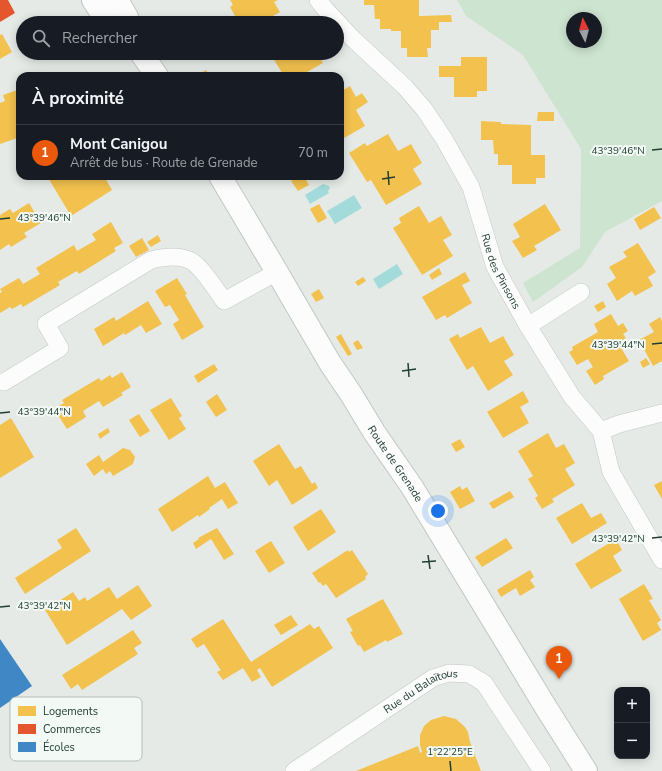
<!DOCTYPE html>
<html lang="fr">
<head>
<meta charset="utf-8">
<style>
  :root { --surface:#171b24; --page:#242831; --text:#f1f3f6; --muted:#9ea1a6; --line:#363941; --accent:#ea580c }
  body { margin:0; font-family:"Nunito Sans",sans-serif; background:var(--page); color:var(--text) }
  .controls { position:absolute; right:12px; bottom:12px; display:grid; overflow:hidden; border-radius:8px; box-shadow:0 2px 10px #0003 }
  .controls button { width:36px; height:36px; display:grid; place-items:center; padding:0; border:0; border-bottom:1px solid var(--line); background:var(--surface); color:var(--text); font:20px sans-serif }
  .compass { position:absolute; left:566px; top:12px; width:36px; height:36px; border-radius:50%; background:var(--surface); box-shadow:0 2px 10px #0003; rotate:354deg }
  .you { position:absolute; left:438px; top:511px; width:14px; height:14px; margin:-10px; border:3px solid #fff; border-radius:50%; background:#1a73e8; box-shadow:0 0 0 6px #1a73e833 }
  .badge { display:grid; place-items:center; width:26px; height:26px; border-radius:50%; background:var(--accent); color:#fff; font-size:13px; font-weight:700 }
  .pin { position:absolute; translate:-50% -33px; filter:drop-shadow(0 1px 2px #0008) }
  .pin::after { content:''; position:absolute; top:21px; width:14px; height:12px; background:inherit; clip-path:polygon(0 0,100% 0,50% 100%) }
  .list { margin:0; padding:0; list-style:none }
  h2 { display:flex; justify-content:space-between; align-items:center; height:52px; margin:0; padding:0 16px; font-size:17px }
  h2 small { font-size:13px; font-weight:400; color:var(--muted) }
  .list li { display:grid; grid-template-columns:26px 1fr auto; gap:12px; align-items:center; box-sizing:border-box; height:56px; padding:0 16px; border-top:1px solid var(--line) }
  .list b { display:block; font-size:15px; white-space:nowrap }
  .list p { margin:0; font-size:13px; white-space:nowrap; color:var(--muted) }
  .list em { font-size:13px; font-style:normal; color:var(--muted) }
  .icon { flex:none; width:22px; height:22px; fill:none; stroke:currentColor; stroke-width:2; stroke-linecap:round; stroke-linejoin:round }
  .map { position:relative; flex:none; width:662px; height:771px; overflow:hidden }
  .search { position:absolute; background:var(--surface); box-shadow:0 2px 10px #0003; left:16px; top:16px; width:328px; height:44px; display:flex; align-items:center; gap:10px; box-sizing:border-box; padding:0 14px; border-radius:22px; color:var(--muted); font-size:15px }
  .panel { position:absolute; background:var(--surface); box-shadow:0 2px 10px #0003; left:16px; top:72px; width:328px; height:108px; border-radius:12px }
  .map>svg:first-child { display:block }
  .green { fill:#cde4d0; fill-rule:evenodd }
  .water { fill:#a3dbda }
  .homes { fill:#f2c14e }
  .shops { fill:#e4572e }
  .schools { fill:#3f88c5 }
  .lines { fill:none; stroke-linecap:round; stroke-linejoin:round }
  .street-casing { stroke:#c2c7c4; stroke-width:18 }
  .secondary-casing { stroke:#c0c8c4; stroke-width:24 }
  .street { stroke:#fbfcfb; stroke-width:17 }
  .secondary { stroke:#fbfcfb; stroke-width:22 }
  .ticks { fill:none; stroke:#213f32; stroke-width:1.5 }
  .labels { text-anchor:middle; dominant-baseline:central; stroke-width:4; stroke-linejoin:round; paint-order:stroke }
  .street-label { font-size:11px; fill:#213f32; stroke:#f3f9f5 }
  .key { fill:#f3f9f5; stroke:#b4c1ba; stroke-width:1 }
  .key-label { font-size:11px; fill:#213f32 }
  .ticks-label { font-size:10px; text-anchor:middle; fill:#213f32; stroke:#f3f9f5; stroke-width:4; stroke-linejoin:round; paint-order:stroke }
</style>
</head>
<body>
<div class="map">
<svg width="662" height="771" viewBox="0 0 662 771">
  <rect width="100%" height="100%" fill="#e5eae7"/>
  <!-- green -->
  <path class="green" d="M457 0H662V201L605 232 582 267 533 302 523 283 580 248 581 149 523 55 466 16ZM572 18H596V42H572Z"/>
  <!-- water -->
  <path class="water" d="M323 184 329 186 330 188 328 191 329 193 310 204 305 195Z
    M354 195 362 208 335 224 327 211Z
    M397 264 403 274 379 289 373 279Z"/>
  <!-- homes -->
  <path class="homes" d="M230 0H278L274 2 280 12 271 17 275 23H239L230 7 233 5Z
    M364 0H419V16L451 15 452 22H439V30H431V48H427L428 57H407V48H401V31H391V29H380V19H375L374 5H364Z
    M2 34 12 52 0 59V35Z
    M282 53H305L308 57 317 53 323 63 300 76H284L273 58Z
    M461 57H487V91H477V97H454V77H439V66H461Z
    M206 70 210 76H199L198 75Z
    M350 86 356 97 362 93 368 102 356 110 365 126 344 138 342 134 340 135V92Z
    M20 89V132L16 133 17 138 0 144V103L5 101 3 95Z
    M538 112H554V121H537Z
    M481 121 501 122V124L531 125V155H545V178H536V184H512V165H498V154H494L493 140H481Z
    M388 134 398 151 411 144 422 163 413 169 422 184 386 205 371 180 367 182 349 153 365 143 367 146Z
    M47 176H104L112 190 71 216Z
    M299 176H304L309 185 298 191 291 181Z
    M29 203 41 223 24 233 27 237 11 247 9 244 0 250V215L10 209 13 213Z
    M319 204 327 218 318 223 310 209Z
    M545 204 561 230 534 246 537 250 523 258 512 241 520 237 513 224Z
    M419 206 429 223 441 216 452 235 443 240 453 256 422 275 393 228 401 223 399 218Z
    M654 207 661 218 640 230 634 219Z
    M111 222 123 243 114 248 116 251 79 274 77 271 58 282 60 285 23 307 21 304 12 309 10 307 0 313V293L2 292 0 289 19 278 23 284 40 274 36 268 74 245 77 251 96 240 92 234Z
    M158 235 161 241 151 247 147 242Z
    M142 238 149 250 136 257 129 246Z
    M638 243 656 272 648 277 653 286 635 296 632 291 617 301 607 284 616 278 609 267 627 257 623 252Z
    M439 268 442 274 432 280 429 275Z
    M465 272 470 281 462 285 472 303 447 318 445 315 436 320 422 297Z
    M363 277 366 281 358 286 355 282Z
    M177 278 187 294 185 295 204 327 182 340 173 324 179 320 170 305 165 307 155 291Z
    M319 289 324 298 316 302 311 294Z
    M148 301 162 324 146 333 141 325 125 335 124 333 103 346 94 329 114 317 116 321Z
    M603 301 606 307 598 312 594 306Z
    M611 314 618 326 623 323 628 331 623 334 626 338 618 343 629 361 603 376 604 379 595 385 586 371 593 367 588 359 577 365 569 352 573 350 572 347 598 332 594 324Z
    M660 317 662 321V361L653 366 639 340 654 332 649 324Z
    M481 327 490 343 503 336 514 355 504 361 513 375 488 391 473 366 467 370 449 339 458 334 460 338Z
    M341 334 352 354 348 356 336 337Z
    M358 340 363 348 357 350 353 343Z
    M646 358 650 364 643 368 640 362Z
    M214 364 218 370 198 383 194 376Z
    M122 372 131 387 121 393 123 395 103 407 99 401 83 411 86 417 67 429 54 409 64 403 62 400 99 378 101 381 110 375 112 378Z
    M523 391 529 402 520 407 529 423 503 438 487 412Z
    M217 394 227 410 216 417 206 402Z
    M171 398 182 416 179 418 186 429 169 440 150 410Z
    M139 414 150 431 140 437 129 420Z
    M11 418 34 457 0 478V425Z
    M108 428 110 432 100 439 98 434Z
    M548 433 556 448 564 444 575 463 565 469 575 485 552 499 554 502 542 509 535 498 538 496 528 479 533 476 518 451Z
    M460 439 465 447 456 452 451 444Z
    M279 444 295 469 301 466 312 484 315 482 318 488 292 505 277 480 269 486 253 461Z
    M123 448 130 450 135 457 133 464 113 476 110 471 106 474 103 469 94 476 86 464 99 455 103 462Z
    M208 476 215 488 225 482 238 503 228 509 222 499 209 508 210 509 199 517 198 515 172 532 158 509Z
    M662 481V499L654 485Z
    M460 486 462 490 467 487 475 501 460 509 450 492Z
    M510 491 514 497 493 509 489 503Z
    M582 503 591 518 601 513 607 523 572 544 556 518Z
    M321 509 336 532 308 551 293 527Z
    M76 528 91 551 25 594 15 578 62 548 57 540Z
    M217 528 234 554 224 560 211 539 196 549 193 543 199 539 198 538Z
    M506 538 513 548 482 567 475 557Z
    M616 539 622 550 613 556 622 571 591 589 575 564Z
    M271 541 285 563 269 573 255 551Z
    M348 550 349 552 352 550 368 574 365 577 366 579 336 598 326 584 323 586 320 582 319 583 312 573Z
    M530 570 534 577 530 580 535 587 520 596 516 588 501 597 497 590Z
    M644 584 653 599 649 600 661 620 657 623 661 630 643 641 619 599Z
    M138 585 152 606 131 620 122 609 67 645 45 610 73 592 79 601 85 597 87 601 109 587 117 599Z
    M383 599 403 634 387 642 386 640 364 652 360 645 358 646 350 632 353 631 346 619Z
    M291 615 298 625 281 635 274 625Z
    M223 619 251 662 310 624 314 629 319 626 333 648 272 687 260 668 257 670 261 677 252 682 243 668 223 680 217 672 221 670 220 669 204 644 197 648 191 639Z
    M133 630 142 643 134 648 138 654 82 690 78 684 71 689 62 675Z
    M444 716 456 719 465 727 468 732 470 742 481 771H356L418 746 420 753 422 752 420 745V735L424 726 431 720Z"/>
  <!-- shops -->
  <path class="shops" d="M0 0H8L15 13 0 22Z"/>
  <!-- schools -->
  <path class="schools" d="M0 639 32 686 0 708Z"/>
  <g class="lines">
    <defs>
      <g id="street">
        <path id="s1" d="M318 0 325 9 353 39 405 87 424 109 444 139 471 187 495 267 528 326 572 397 601 431 611 472 662 560"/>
        <path d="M528 326 581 292"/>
        <path d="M4 382 60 348 46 324 151 260C163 257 178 255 189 260 200 264 217 291 224 301L277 272"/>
        <path d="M601 431 619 424 662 413"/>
        <path id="s2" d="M294 771 433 678 449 673 469 674 484 683 542 771"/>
      </g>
      <g id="secondary">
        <path d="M93 0 108 23"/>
        <path d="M117 0 127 17 128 23"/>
        <path d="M141 53 157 76"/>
        <path id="s3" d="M220 176 274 267 330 363 351 394 374 432 412 487 545 706 586 771"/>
      </g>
    </defs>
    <!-- street casing -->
    <use href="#street" class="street-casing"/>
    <!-- secondary casing -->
    <use href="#secondary" class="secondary-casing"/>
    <!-- street -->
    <use href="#street" class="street"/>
    <!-- secondary -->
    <use href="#secondary" class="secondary"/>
  </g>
  <!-- ticks -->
  <path class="ticks" d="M652 150 662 149M388 171 389 185M382 179 395 177M0 219 10 218M652 344 662 343M408 363 409 377M402 371 416 369M0 413 10 412M652 538 662 537M428 555 430 569M422 562 436 561M0 607 10 606M450 761 451 771"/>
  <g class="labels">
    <!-- street labels -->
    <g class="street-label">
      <text stroke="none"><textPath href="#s1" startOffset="333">Rue des Pinsons</textPath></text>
      <text stroke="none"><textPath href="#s3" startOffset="337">Route de Grenade</textPath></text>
      <text stroke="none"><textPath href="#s2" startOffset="151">Rue du Balaïtous</textPath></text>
    </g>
  </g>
  <!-- legend -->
  <rect x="10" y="697" width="132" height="64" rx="6" class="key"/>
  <rect x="18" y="706" width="18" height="10" fill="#f2c14e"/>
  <rect x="18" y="724" width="18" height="10" fill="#e4572e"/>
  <rect x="18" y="742" width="18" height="10" fill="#3f88c5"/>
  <g class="key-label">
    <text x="43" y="715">Logements</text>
    <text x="43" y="733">Commerces</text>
    <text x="43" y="751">Écoles</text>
  </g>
  <g class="ticks-label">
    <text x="618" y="154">43°39'46"N</text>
    <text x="44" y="221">43°39'46"N</text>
    <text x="618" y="348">43°39'44"N</text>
    <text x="44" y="415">43°39'44"N</text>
    <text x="618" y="542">43°39'42"N</text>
    <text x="44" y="609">43°39'42"N</text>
    <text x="450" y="755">1°22'25"E</text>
  </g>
</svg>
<div class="controls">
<button>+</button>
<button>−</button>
</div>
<svg class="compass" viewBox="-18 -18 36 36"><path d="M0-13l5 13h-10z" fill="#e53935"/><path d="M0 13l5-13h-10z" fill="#9ea1a6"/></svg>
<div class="you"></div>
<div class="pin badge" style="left:559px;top:679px">1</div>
<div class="search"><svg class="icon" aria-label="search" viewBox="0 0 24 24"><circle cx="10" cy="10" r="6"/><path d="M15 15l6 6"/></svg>Rechercher</div>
<section class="panel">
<h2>À proximité<small></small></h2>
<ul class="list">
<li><span class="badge">1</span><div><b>Mont Canigou</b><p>Arrêt de bus · Route de Grenade</p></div><em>70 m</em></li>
</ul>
</section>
</div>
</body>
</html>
